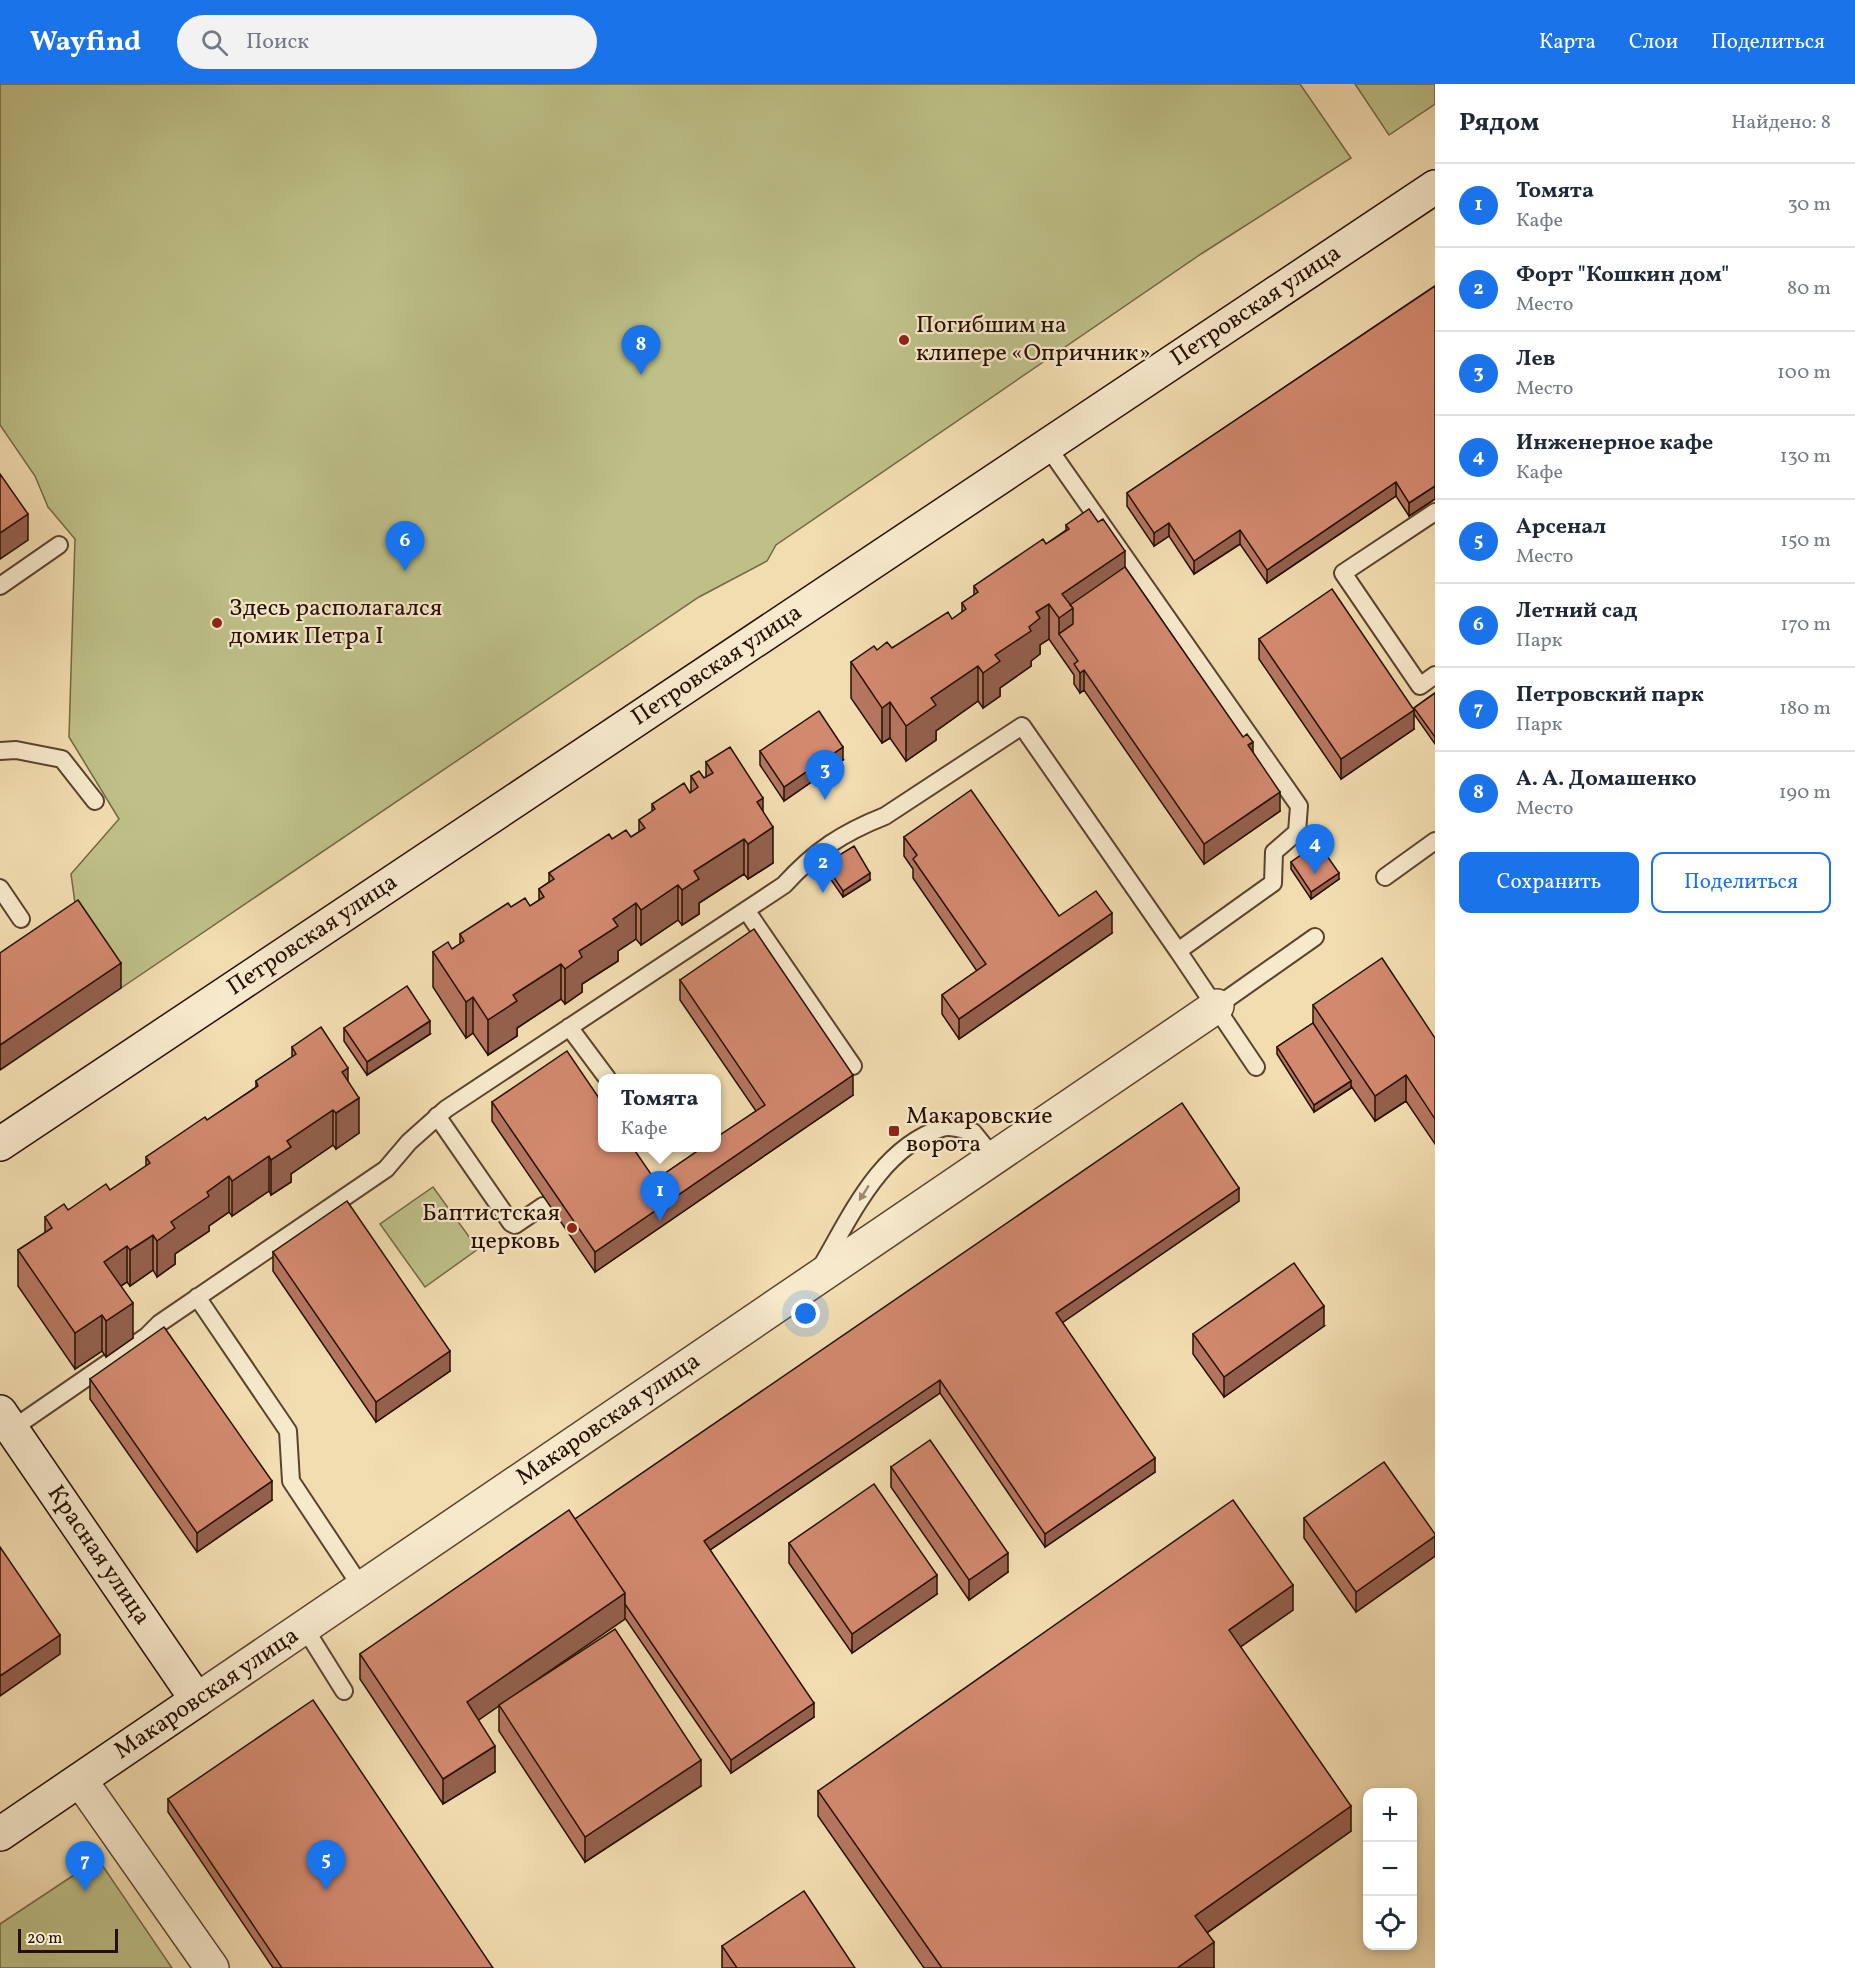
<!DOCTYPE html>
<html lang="ru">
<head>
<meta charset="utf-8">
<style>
  :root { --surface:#fff; --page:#f2f2f3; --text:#1f2937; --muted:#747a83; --line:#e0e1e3; --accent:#1a73e8 }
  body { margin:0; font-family:Vollkorn,serif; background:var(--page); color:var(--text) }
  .controls { position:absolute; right:18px; bottom:18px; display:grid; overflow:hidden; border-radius:12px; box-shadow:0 3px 9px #0003 }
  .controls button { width:54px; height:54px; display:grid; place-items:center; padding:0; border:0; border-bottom:2px solid var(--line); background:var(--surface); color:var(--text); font:30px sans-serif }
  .scale { position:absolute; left:18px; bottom:15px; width:100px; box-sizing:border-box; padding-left:6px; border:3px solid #271001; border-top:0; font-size:16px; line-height:21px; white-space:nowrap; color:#271001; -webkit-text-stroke:4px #f7e9cc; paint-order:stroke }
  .you { position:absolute; left:806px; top:1230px; width:21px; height:21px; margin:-15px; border:4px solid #fff; border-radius:50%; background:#1a73e8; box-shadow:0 0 0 9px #1a73e833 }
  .badge { display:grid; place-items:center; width:39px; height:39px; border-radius:50%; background:var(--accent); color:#fff; font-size:20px; font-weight:700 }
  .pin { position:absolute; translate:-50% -50px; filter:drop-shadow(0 2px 3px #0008) }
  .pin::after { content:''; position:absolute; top:32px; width:21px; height:18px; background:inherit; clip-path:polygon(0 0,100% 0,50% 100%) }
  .popup { position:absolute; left:598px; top:990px; width:123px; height:78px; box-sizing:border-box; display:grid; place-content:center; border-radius:12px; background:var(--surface); filter:drop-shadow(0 2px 4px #0005); font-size:20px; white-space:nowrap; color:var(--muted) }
  .popup b { font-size:22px; color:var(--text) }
  .popup::after { content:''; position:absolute; left:50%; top:100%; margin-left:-12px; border:12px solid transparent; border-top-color:var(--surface) }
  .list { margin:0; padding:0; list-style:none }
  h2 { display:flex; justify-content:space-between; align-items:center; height:78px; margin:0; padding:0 24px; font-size:26px }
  h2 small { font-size:20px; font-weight:400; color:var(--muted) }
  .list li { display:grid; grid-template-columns:39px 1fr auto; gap:18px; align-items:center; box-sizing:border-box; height:84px; padding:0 24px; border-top:2px solid var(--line) }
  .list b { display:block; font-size:22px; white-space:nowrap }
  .list p { margin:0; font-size:20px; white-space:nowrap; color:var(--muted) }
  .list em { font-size:20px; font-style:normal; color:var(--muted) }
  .actions { display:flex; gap:12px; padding:18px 24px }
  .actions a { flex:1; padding:14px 0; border:2px solid var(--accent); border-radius:12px; text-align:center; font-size:21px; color:var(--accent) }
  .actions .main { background:var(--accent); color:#fff }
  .icon { flex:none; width:33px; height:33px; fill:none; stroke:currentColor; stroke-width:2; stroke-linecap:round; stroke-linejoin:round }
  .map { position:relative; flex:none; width:1435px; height:1884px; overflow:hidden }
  header { display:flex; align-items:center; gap:36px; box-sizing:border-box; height:84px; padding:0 30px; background:var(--accent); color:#fff }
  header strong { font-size:28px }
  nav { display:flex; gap:33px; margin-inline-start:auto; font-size:21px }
  .search { width:420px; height:54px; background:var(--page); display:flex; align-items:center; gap:15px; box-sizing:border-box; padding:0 21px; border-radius:33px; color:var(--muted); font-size:22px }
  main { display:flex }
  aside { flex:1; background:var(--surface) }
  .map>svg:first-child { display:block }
  .green { fill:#bec088; stroke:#726844; stroke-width:1.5 }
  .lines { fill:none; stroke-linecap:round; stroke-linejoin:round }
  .lane-casing { stroke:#5a432d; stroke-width:20 }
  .street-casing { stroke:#5a432d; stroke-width:36 }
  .secondary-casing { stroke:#271001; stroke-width:36 }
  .lane { stroke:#f7e9cc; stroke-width:16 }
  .street { stroke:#f7e9cc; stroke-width:33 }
  .secondary { stroke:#f7e9cc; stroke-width:33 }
  .wall { fill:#b5765f; stroke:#271001; stroke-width:1.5 }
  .shaded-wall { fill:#93604d; stroke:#271001; stroke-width:1.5 }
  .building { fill:#d2896e; stroke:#271001; stroke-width:1.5 }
  .oneway { fill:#998771 }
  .poi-dot { fill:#8f2418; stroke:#f7e9cc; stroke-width:2 }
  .labels { text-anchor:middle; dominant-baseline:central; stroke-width:4.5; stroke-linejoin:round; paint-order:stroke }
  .street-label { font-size:24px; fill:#271001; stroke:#f7e9cc }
  .poi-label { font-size:24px; fill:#271001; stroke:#f7e9cc; text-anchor:start }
</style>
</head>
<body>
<header>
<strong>Wayfind</strong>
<div class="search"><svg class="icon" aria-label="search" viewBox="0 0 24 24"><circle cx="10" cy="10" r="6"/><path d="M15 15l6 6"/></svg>Поиск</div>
<nav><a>Карта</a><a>Слои</a><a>Поделиться</a></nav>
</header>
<main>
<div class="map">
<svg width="1435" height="1884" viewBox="0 0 1435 1884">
  <rect width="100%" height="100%" fill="#f2ddb0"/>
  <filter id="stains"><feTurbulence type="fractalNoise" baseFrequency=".00333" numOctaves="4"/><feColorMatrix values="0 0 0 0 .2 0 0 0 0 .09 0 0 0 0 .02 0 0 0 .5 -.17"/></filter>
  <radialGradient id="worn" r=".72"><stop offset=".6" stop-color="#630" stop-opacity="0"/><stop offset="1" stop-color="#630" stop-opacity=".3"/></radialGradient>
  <!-- green -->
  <path class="green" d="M0 0H1300L1351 74 1201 170 776 461 767 477 699 513 121 904 78 841 71 790 119 735 69 653 75 455 48 423 35 392 0 341Z
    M1355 0H1435V20L1389 51Z
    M433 1103 478 1165 425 1203 380 1140Z
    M98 1775 172 1884H0V1840Z"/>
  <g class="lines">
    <defs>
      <path id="lane" d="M1047 362 1299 722 1297 748 1274 768 1273 799 1178 867 1256 983
        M1435 428 1343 489 1420 602 1435 591
        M0 502 59 461
        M0 667 16 666 62 675 95 717
        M1385 793 1435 757
        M0 804 21 835
        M746 826 853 982
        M1217 922 1315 853
        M569 943 607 994
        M437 1032 511 1139 515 1141 543 1122
        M821 1183C851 1132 880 1064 942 1044 950 1041 964 1046 973 1048L994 1074
        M197 1213 288 1347 291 1397 362 1504
        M12 1345 147 1252 160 1239 386 1085 409 1058 446 1025 784 801C815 767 842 749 885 732L1022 642 1178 867
        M304 1543 344 1607"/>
      <g id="street">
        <path id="s1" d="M197 1616 1217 922"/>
        <path d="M80 1696 212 1884"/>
      </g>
      <g id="secondary">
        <path id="s2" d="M0 1060 1435 103"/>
        <path id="s3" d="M0 1328 197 1616 0 1750"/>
      </g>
    </defs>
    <!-- lane casing -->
    <use href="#lane" class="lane-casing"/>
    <!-- street casing -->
    <use href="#street" class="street-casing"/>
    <!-- secondary casing -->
    <use href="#secondary" class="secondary-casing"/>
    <!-- lane -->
    <use href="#lane" class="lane"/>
    <!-- street -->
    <use href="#street" class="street"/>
    <!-- secondary -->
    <use href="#secondary" class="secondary"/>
  </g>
  <!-- wall -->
  <path class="wall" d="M1435 202V415L1409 432 1396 412 1267 499 1240 460 1194 490 1169 452 1154 462 1127 422V409Z
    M1066 441 1125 483 1253 668 1280 727 1204 780 1084 606 1080 609 1074 600V591L1049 555 1040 561V570L1031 577V582L1000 604V612L983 624 978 617 936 647V656L906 677 890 654 882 659 851 614V578L877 566 892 564 952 535 962 528V519L974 511V502L1046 460 1066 446Z
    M1259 555 1414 645 1341 695 1259 575Z
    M1435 609V660L1414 630V624Z
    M760 667 843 676 784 717 760 681Z
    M706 678 763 727 773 779 748 795 744 790 699 819V830L682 841 678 836 641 861 636 855 618 867V877L582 900V908L565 920 561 915 517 944V952L488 971 473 949 466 954 433 903V868L452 865 460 860V850L511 823 530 822 539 816V805L549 798V789L612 755 631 753 639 748V736L652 728V720L691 708V692L704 694 706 693Z
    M904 753 1059 832 1112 849 959 955 942 930V911L977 887 913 794V785L904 772Z
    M1291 778 1339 795 1311 815 1291 785Z
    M825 780 870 796 843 813 825 787Z
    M680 896 853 1011 595 1188 492 1037V1018L655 1096 756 1027 680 916Z
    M1313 921 1435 954V1060L1406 1017 1375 1037 1351 1002V1004L1314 1028 1277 970V963L1313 939Z
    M344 944 430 950 367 991 344 957Z
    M292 963 348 998 359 1049 336 1065 333 1061 291 1090V1098L271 1111 269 1107 232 1132 229 1128 209 1142V1147L175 1170V1180L157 1193 153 1186 130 1202 127 1198 121 1202 133 1254 106 1273 102 1267 75 1285 18 1202V1166L45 1149V1133L68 1126 110 1106 146 1082V1073L207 1036 256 1003V997L292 973Z
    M1239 1117 1062 1238 1155 1388 1045 1463 940 1309 710 1466 814 1633 731 1689 625 1534 501 1620 701 1702 585 1778 499 1647V1621L478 1636 495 1688 443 1720 360 1595V1570L575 1435Z
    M273 1168 450 1287 376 1338 273 1187Z
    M1324 1242 1224 1313 1193 1270V1250Z
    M90 1295 272 1416 197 1468 90 1315Z
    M891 1383 1008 1488 969 1516 891 1403Z
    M1304 1434 1435 1450V1472L1356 1528 1304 1454Z
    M789 1459 937 1510 852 1569 789 1479Z
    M1293 1526 1240 1563 1351 1747 1207 1849 1214 1884H924L818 1732V1707Z
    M168 1715 493 1884H273L168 1728Z
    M722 1862 855 1884H722Z"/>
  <!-- shaded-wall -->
  <path class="shaded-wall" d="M1396 398V412L1267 499V486Z
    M1435 402V415L1409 432V419Z
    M28 430V456L0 475V449Z
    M1169 439V452L1154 462V449Z
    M1240 446V460L1194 490V477Z
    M1125 467V502L1059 550V534L1062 510Z
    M1049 520V555L1040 561V570L1031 577V582L1000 604V612L983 624V589L995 571 1029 543 1036 528Z
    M978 582V617L936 647V656L906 677V642L931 614Z
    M1084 586V606L1080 609V589Z
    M890 618V654L882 659V624Z
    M1414 626V645L1341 695V675Z
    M1253 658V677L1248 661Z
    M843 663V676L784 717V703Z
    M1280 708V727L1204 780V760Z
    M763 714V749L757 718Z
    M773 743V779L748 795V760Z
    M744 755V790L699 819V830L682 841V806L694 787Z
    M870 789V796L843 813V807Z
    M1339 789V795L1311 815V808Z
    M678 801V836L641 861V826Z
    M636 819V855L618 867V877L582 900V908L565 920V885L579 867 613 835Z
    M1112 829V849L959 955V935Z
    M121 879V904L0 986V961Z
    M561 880V915L517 944V952L488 971V936L513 911Z
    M473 913V949L466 954V918Z
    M430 937V950L367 991V978Z
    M348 984V1019L342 988Z
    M853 991V1011L595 1188V1168Z
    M1406 991V1017L1375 1037V1012Z
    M1351 997V1004L1314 1028V1021Z
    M359 1014V1049L336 1065V1029Z
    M333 1026V1061L291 1090V1098L271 1111V1076L287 1057Z
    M269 1072V1107L232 1132V1097Z
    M229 1092V1128L209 1142V1147L175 1170V1180L157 1193V1157L171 1138 207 1108Z
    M1239 1104V1117L1056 1243V1229Z
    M153 1151V1186L130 1202V1166Z
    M127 1162V1198L104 1213V1178Z
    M133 1219V1254L106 1273V1237Z
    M1324 1222V1242L1224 1313V1293Z
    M102 1231V1267L75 1285V1249Z
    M450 1267V1287L376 1338V1318Z
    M940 1296V1309L704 1470V1457Z
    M1155 1374V1388L1045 1463V1450Z
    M272 1397V1416L197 1468V1449Z
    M1435 1452V1472L1356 1528V1508Z
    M1008 1469V1488L969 1516V1496Z
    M937 1491V1510L852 1569V1550Z
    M1293 1501V1526L1229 1571V1546Z
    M625 1509V1535L467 1644V1618Z
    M60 1551V1570L0 1612V1592Z
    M814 1619V1633L731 1689V1676Z
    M495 1662V1688L443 1720V1695Z
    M701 1676V1702L585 1778V1753Z
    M1351 1722V1747L1195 1857V1832Z
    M1214 1858V1884H1177Z"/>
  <!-- building -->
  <path class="building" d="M1435 202V402L1409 419 1396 398 1267 486 1240 446 1194 477 1169 439 1154 449 1127 409Z
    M0 390 28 430 0 449Z
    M1089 425 1098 438 1103 435 1125 467 1062 510 1073 524 1059 534 1049 520 1036 528 1040 534 1029 543 1031 547 995 571 1000 577 983 589 978 582 931 614 936 621 906 642 890 618 882 624 851 578 874 562 877 566 887 558 892 564 948 528 952 535 966 525 962 519 978 508 974 502 1043 455 1046 460 1069 445 1066 441Z
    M1125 483 1243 653 1247 650 1253 658 1248 661 1280 708 1204 760 1084 586 1080 589 1074 580 1078 577 1059 550 1073 540V524L1070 521Z
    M1332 505 1414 626 1341 675 1259 555Z
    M1435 609V653L1414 624Z
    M819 627 843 663 784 703 760 667Z
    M730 663 763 714 757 718 773 743 748 760 744 755 694 787 699 795 682 806 678 801 641 826 636 819 613 835 618 842 579 867 582 873 565 885 561 880 513 911 517 917 488 936 473 913 466 918 433 868 448 858 452 865 464 857 460 850 508 819 511 823 525 814 530 822 544 813 539 805 554 795 549 789 609 750 612 755 626 746 631 753 645 744 639 736 655 725 652 720 684 699 690 709 698 703 691 692 699 687 704 694 713 689 706 678Z
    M971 706 1059 832 1096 807 1112 829 959 935 942 911 986 880 913 775 917 771 904 753Z
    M1318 759 1339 789 1311 808 1291 778Z
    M854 762 870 789 843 807 825 780Z
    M78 816 121 879 0 961V869Z
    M754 845 853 991 595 1168 492 1018 567 967 603 1020V1064H633L655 1096 702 1064H717V1053L765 1021 680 896Z
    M1382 874 1435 954V1035L1406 991 1375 1012 1313 921Z
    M407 902 430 937 367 978 344 944Z
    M1313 939 1351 997 1314 1021 1277 963Z
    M321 943 348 984 342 988 359 1014 336 1029 333 1026 287 1057 291 1063 271 1076 269 1072 232 1097 229 1092 207 1108 209 1112 171 1138 175 1144 157 1157 153 1151 130 1166 127 1162 104 1178 133 1219 106 1237 102 1231 75 1249 18 1166 52 1144 45 1133 64 1120 68 1126 106 1100 110 1106 150 1079 146 1073 205 1033 207 1036 258 1002 256 997 296 970 292 963Z
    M1182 1019 1239 1104 1056 1229 1155 1374 1045 1450 940 1296 704 1457 814 1619 731 1676 625 1520V1509L575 1435Z
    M347 1117 450 1267 376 1318 273 1168Z
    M1294 1179 1324 1222 1224 1293 1193 1250Z
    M164 1243 272 1397 197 1449 90 1295Z
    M930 1356 1008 1469 969 1496 891 1383Z
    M1384 1378 1435 1450V1452L1356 1508 1304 1434Z
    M874 1400 937 1491 852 1550 789 1459Z
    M1233 1416 1293 1501 1229 1546 1351 1722 1195 1832 1214 1858 1177 1884H942L818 1707Z
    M569 1426 625 1509 467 1618 495 1662 443 1695 360 1570Z
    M0 1463 60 1551 0 1592Z
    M615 1545 701 1676 585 1753 499 1621Z
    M313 1616 493 1884H282L168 1715Z
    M804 1807 855 1884H737L722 1862Z"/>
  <!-- one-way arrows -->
  <defs><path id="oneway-solid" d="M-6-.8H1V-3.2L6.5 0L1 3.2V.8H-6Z" transform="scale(1.5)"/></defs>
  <use class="oneway" href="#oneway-solid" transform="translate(864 1109) rotate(122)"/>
  <!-- markers -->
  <g class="poi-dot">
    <circle cx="904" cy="256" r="6"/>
    <circle cx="217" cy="539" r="6"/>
    <rect x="888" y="1041" width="12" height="12" rx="3"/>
    <circle cx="572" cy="1144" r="6"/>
  </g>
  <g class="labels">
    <!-- street labels -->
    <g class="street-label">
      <text stroke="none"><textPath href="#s2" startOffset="1510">Петровская улица</textPath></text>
      <text stroke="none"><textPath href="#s2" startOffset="862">Петровская улица</textPath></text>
      <text stroke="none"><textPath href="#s2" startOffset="376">Петровская улица</textPath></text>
      <text stroke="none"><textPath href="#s1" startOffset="498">Макаровская улица</textPath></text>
      <text stroke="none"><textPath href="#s3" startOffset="174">Красная улица</textPath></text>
      <text transform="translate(207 1610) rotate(-34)">Макаровская улица</text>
    </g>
    <!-- poi labels -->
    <g class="poi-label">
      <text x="916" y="242">Погибшим на<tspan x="916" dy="28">клипере «Опричник»</tspan></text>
      <text x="229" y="525">Здесь располагался<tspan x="229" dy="28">домик Петра I</tspan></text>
      <text x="906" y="1033">Макаровские<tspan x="906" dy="28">ворота</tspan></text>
      <text x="560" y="1130" text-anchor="end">Баптистская<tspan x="560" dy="28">церковь</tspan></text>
    </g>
  </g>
  <rect width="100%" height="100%" filter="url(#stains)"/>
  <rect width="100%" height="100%" fill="url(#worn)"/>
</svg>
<div class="controls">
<button>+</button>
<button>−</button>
<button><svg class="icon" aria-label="locate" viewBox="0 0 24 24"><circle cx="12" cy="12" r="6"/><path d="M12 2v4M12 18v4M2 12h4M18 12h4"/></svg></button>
</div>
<div class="scale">20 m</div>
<div class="you"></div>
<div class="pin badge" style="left:660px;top:1137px">1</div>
<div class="popup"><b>Томята</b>Кафе</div>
<div class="pin badge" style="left:823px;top:809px">2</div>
<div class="pin badge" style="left:825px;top:716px">3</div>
<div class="pin badge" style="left:1315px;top:790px">4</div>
<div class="pin badge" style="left:326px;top:1806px">5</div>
<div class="pin badge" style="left:405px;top:487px">6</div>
<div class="pin badge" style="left:85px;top:1807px">7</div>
<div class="pin badge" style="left:641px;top:291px">8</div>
</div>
<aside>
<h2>Рядом<small>Найдено: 8</small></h2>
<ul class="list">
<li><span class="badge">1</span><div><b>Томята</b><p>Кафе</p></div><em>30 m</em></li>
<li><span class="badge">2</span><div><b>Форт &quot;Кошкин дом&quot;</b><p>Место</p></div><em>80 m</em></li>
<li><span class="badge">3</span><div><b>Лев</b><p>Место</p></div><em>100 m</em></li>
<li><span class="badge">4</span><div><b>Инженерное кафе</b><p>Кафе</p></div><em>130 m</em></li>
<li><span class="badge">5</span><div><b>Арсенал</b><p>Место</p></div><em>150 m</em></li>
<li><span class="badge">6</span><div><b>Летний сад</b><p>Парк</p></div><em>170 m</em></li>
<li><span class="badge">7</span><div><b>Петровский парк</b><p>Парк</p></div><em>180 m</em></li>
<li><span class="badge">8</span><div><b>А. А. Домашенко</b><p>Место</p></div><em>190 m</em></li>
</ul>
<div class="actions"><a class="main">Сохранить</a><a>Поделиться</a></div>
</aside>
</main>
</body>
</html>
